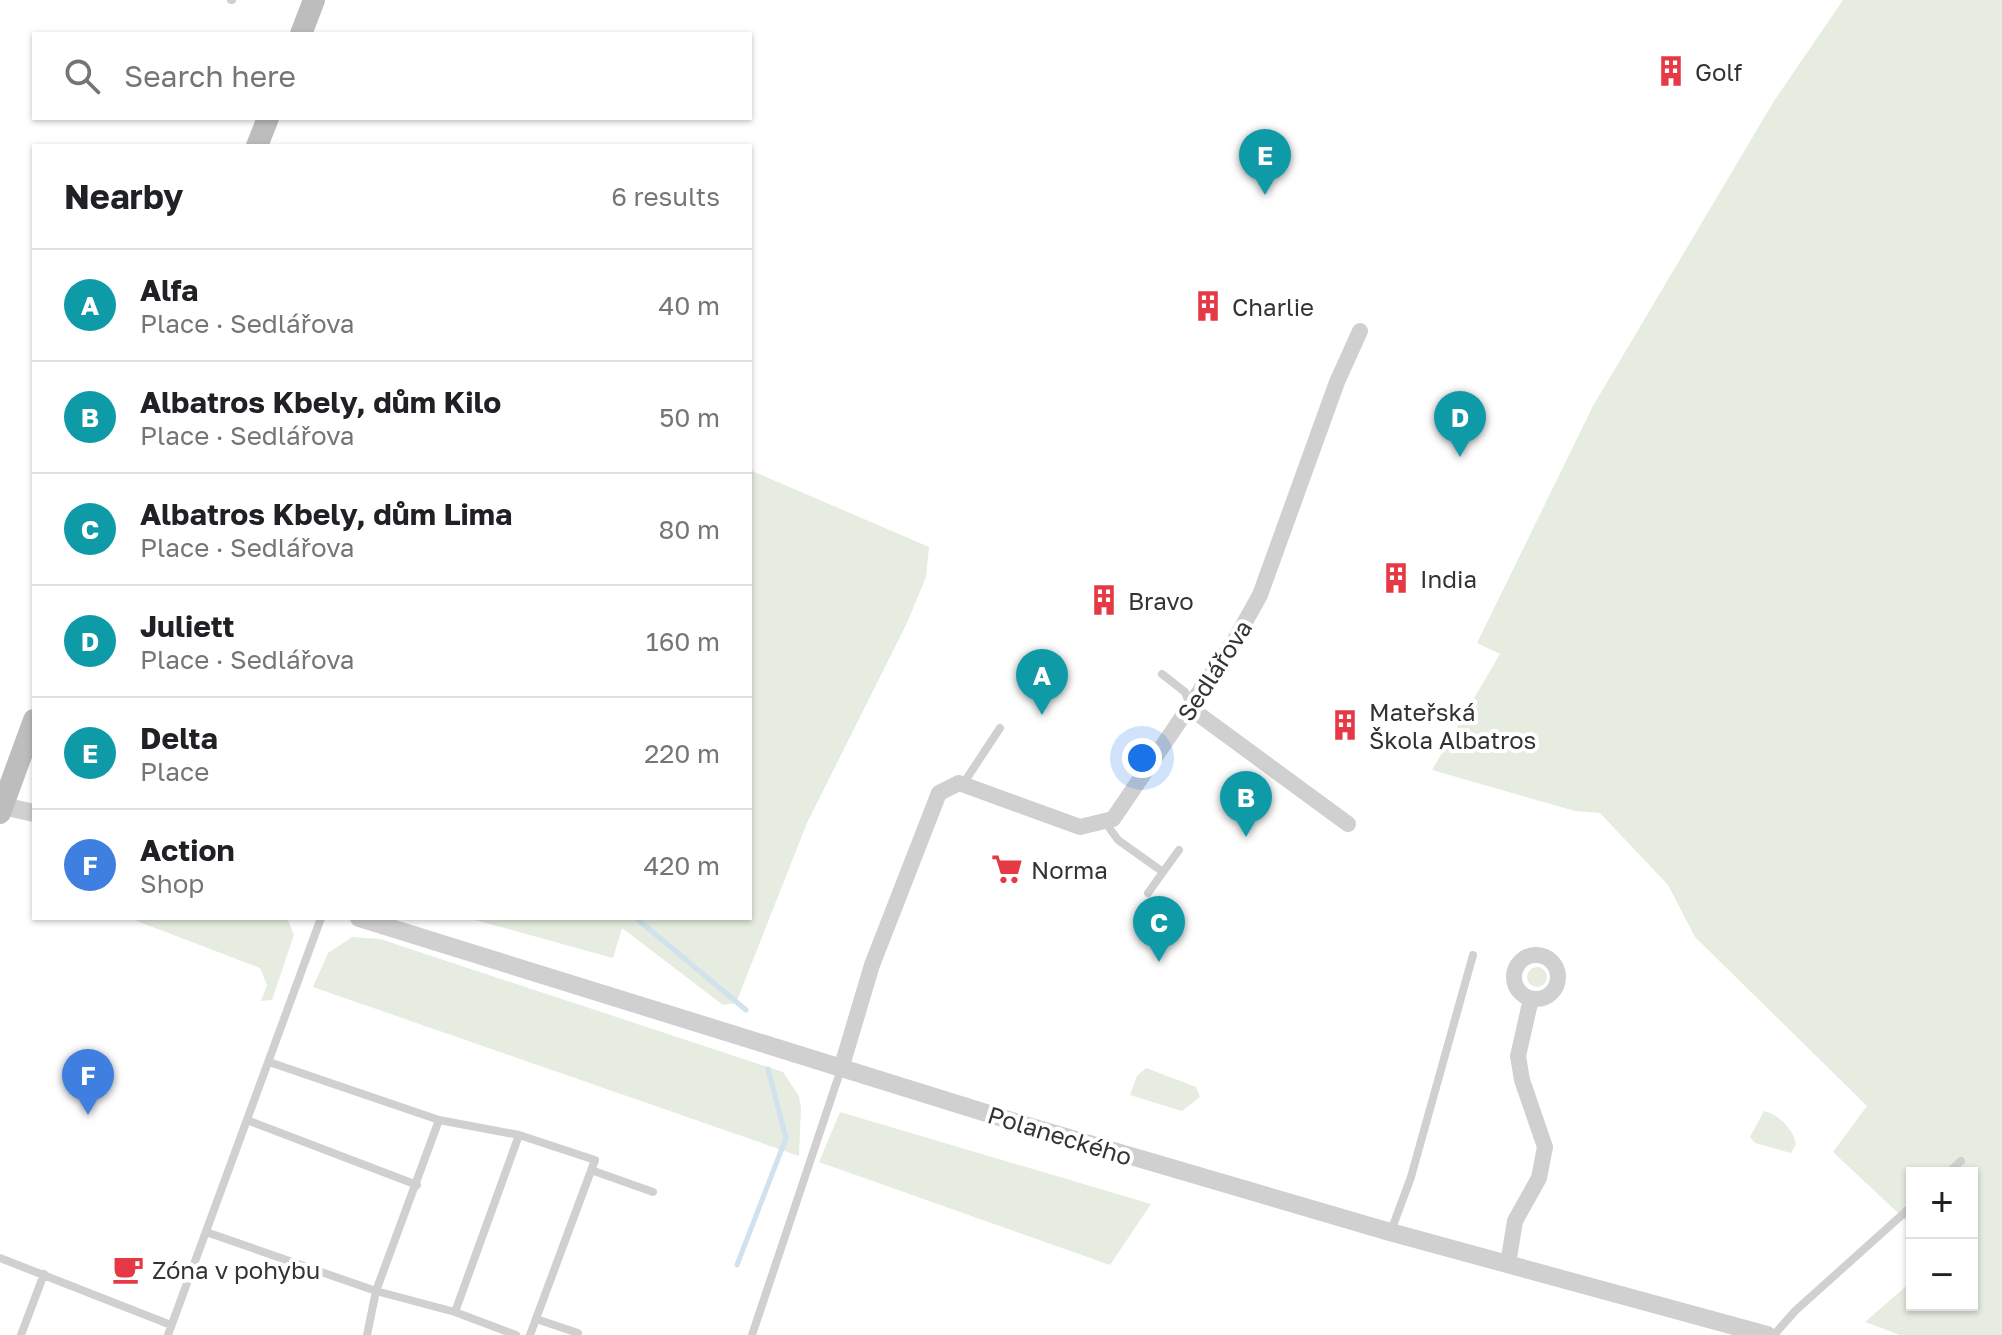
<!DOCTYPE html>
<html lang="en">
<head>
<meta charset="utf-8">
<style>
  :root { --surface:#fff; --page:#f6f6f6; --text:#202124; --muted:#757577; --line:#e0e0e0; --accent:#e63946 }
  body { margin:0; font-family:"Golos Text",sans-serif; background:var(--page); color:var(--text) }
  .controls { position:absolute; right:24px; bottom:24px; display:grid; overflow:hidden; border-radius:0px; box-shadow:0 2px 6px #0004 }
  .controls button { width:72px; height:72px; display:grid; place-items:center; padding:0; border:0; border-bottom:2px solid var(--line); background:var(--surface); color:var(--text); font:40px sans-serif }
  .you { position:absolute; left:1142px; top:758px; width:28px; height:28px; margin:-20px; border:6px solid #fff; border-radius:50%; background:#1a73e8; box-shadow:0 0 0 12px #1a73e833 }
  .badge { display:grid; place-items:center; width:52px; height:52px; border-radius:50%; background:var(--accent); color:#fff; font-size:26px; font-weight:700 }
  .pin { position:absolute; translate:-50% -66px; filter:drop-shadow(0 2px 4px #0008) }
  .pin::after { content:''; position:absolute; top:42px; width:28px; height:24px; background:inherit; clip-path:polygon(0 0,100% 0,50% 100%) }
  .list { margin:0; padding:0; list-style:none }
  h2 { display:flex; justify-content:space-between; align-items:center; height:104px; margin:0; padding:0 32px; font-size:34px }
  h2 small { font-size:26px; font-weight:400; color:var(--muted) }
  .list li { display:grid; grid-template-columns:52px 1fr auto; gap:24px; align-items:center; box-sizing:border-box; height:112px; padding:0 32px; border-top:2px solid var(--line) }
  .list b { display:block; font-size:30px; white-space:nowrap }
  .list p { margin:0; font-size:26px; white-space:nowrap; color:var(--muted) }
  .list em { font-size:26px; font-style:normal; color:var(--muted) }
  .icon { flex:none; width:44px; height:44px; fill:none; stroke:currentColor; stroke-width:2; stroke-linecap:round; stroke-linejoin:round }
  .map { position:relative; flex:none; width:2002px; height:1335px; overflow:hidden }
  .search { position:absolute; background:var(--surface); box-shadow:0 2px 6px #0004; left:32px; top:32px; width:720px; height:88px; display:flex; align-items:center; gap:20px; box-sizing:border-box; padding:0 28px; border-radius:0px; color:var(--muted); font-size:30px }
  .panel { position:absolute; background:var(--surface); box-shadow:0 2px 6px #0004; left:32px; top:144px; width:720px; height:776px; border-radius:0px }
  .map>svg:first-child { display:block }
  .green { fill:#e6ecdf }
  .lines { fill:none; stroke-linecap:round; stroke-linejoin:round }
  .stream { stroke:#cfe2ee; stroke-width:5 }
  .service { stroke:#d0d0d0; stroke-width:8 }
  .minor { stroke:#d0d0d0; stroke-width:16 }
  .tertiary { stroke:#d0d0d0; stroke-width:18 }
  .secondary { stroke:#bdbdbd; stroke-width:22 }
  .labels { text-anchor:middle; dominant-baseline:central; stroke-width:8; stroke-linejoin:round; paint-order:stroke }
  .poi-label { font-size:24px; fill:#333; stroke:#fff; text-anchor:start }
  .street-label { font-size:24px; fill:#333; stroke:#fff }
</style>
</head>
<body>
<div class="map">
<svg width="2002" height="1335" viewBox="0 0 2002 1335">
  <rect width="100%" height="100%" fill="#fff"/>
  <!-- green -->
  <path class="green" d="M1843 0H2002V1335H1900L1865 1322 1912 1281V1305H1972V1173H1912V1226L1833 1152 1867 1106 1695 937 1668 885 1600 813 1575 811 1432 770 1500 654 1477 643 1593 406 1774 101Z
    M750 470 929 547 926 577 907 623 807 823 736 1003 723 1005 622 928 613 958 468 918H750Z
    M129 918H287L294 935 272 1000 261 1001 267 985 260 968Z
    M352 937 380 939 783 1072 799 1096 801 1108 799 1156 313 987 328 953Z
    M1527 977a10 10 0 1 1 20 0a10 10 0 1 1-20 0Z
    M1146 1068 1196 1087 1200 1097 1182 1111 1130 1095 1137 1076Z
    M1764 1111C1778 1114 1794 1130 1796 1144L1791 1153 1755 1143 1750 1137Z
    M840 1112 1151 1204 1110 1265 819 1162Z"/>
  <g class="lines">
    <!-- stream -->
    <path class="stream" d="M636 918 746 1010
      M737 1265 786 1138 768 1069"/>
    <!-- service -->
    <path class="service" d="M231 0H232
      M1162 674 1185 692 1189 703
      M963 784 1000 728
      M1105 822 1118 840 1163 872 1179 850
      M1148 893 1163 872
      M269 1062 439 1120 519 1135
      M247 1120 417 1185
      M591 1170 653 1192
      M1948 1173 1961 1161
      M1391 1231 1411 1177 1473 955
      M206 1232 376 1291 439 1120
      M0 1258 171 1325
      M536 1319 578 1333
      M21 1335 44 1274
      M168 1335 321 918
      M367 1335 376 1291 455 1312
      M516 1335 455 1312 519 1135 595 1160 530 1335
      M752 1335 841 1069
      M1774 1335 1795 1311 1912 1206"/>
    <!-- minor -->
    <path class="minor" d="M1190 708 1348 824
      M1514 977a22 22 0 1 1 44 0a22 22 0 1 1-44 0Z
      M841 1069 872 965 939 793 959 783 1080 827 1113 819 1236 638 1260 595 1337 382 1360 331
      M1508 1264 1515 1221 1539 1178 1545 1147 1522 1080 1518 1056 1531 999"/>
    <!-- tertiary -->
    <path class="tertiary" d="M3 806 34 813
      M359 918 1025 1125 1390 1232 1767 1335"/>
    <!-- secondary -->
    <path class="secondary" d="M301 34 314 0
      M257 146 268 118
      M0 813 34 720"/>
  </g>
  <!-- icons -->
  <defs>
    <symbol id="building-bare" viewBox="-9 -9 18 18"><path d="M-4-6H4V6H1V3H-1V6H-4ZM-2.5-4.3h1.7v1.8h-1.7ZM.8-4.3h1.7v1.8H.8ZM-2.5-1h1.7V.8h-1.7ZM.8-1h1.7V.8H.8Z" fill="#e63946" stroke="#fff" stroke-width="2.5" paint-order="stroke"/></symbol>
    <symbol id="supermarket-bare" viewBox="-9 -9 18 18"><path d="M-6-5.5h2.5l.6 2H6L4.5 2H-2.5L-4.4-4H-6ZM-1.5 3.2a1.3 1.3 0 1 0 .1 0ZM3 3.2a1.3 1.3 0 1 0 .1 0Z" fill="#e63946" stroke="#fff" stroke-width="2.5" paint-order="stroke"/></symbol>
    <symbol id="cafe-bare" viewBox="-9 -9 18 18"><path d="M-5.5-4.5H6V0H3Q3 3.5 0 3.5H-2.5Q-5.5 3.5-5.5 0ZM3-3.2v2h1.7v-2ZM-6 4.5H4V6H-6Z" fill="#e63946" stroke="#fff" stroke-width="2.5" paint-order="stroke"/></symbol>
  </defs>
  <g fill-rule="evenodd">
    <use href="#building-bare" x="1649" y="49" width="44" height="44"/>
    <use href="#building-bare" x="1186" y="284" width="44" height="44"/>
    <use href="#building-bare" x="1374" y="556" width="44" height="44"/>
    <use href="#building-bare" x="1082" y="578" width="44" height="44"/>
    <use href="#building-bare" x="1323" y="703" width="44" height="44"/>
    <use href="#supermarket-bare" x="985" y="847" width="44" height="44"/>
    <use href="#cafe-bare" x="106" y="1247" width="44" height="44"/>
  </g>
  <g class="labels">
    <!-- poi labels -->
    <g class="poi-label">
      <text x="1695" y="71">Golf</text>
      <text x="1232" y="306">Charlie</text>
      <text x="1420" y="578">India</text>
      <text x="1128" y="600">Bravo</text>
      <text x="1369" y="711">Mateřská<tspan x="1369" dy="28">Škola Albatros</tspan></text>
      <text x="1031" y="869">Norma</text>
      <text x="152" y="1269">Zóna v pohybu</text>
    </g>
    <!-- street labels -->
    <g class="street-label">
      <text transform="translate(1214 670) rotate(-57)">Sedlářova</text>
      <text transform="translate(1060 1135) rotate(17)">Polaneckého</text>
    </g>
  </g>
</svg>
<div class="controls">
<button>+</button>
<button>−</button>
</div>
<div class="you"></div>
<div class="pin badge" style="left:1042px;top:715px;background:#0f9aa8">A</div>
<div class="pin badge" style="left:1246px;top:837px;background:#0f9aa8">B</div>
<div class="pin badge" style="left:1159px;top:962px;background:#0f9aa8">C</div>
<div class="pin badge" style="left:1460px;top:457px;background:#0f9aa8">D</div>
<div class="pin badge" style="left:1265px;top:195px;background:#0f9aa8">E</div>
<div class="pin badge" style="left:88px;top:1115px;background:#3f7fe0">F</div>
<div class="search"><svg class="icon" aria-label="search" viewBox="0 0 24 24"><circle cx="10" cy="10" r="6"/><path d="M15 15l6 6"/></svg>Search here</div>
<section class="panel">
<h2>Nearby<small>6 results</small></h2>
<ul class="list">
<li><span class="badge" style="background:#0f9aa8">A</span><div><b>Alfa</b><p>Place · Sedlářova</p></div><em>40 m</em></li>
<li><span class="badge" style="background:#0f9aa8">B</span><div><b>Albatros Kbely, dům Kilo</b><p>Place · Sedlářova</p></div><em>50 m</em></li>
<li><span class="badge" style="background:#0f9aa8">C</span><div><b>Albatros Kbely, dům Lima</b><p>Place · Sedlářova</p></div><em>80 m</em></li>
<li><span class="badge" style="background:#0f9aa8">D</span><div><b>Juliett</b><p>Place · Sedlářova</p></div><em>160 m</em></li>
<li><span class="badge" style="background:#0f9aa8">E</span><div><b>Delta</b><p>Place</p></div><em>220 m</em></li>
<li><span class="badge" style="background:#3f7fe0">F</span><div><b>Action</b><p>Shop</p></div><em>420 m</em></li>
</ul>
</section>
</div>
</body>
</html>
